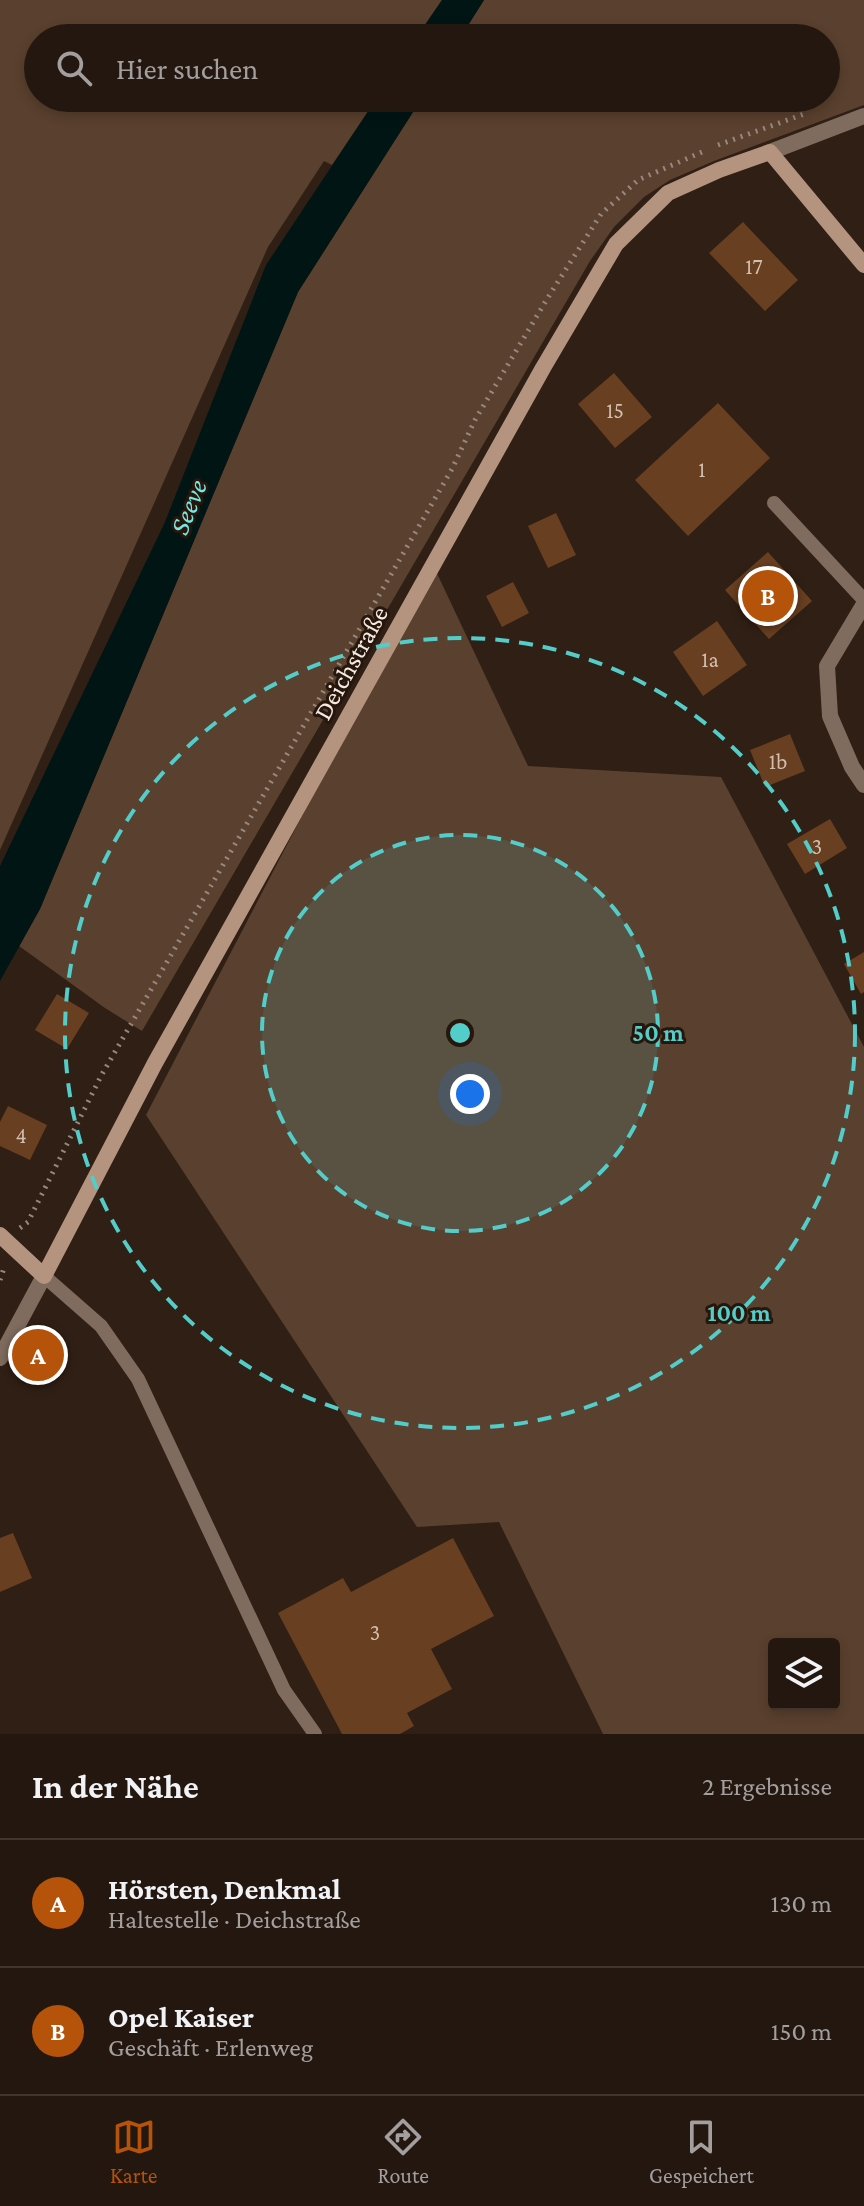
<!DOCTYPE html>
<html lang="de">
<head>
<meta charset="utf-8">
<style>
  :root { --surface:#24170f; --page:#30241d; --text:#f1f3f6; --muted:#a39f9e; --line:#41362f; --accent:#b45309 }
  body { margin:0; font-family:"Crimson Pro",serif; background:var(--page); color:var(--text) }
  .controls { position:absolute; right:24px; bottom:24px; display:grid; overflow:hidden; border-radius:8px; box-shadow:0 4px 12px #0003 }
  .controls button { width:72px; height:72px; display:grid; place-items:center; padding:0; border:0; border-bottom:2px solid var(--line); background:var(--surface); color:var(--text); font:40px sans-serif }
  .you { position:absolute; left:470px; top:1094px; width:28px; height:28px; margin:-20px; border:6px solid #fff; border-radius:50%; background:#1a73e8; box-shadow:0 0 0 12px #1a73e833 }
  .badge { display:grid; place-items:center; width:52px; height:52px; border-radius:50%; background:var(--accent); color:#fff; font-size:26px; font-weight:700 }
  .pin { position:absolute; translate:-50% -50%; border:4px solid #fff; box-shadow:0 2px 8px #0006 }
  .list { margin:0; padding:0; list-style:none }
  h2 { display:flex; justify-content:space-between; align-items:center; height:104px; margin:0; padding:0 32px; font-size:34px }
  h2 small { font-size:26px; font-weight:400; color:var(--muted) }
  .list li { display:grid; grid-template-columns:52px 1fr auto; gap:24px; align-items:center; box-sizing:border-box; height:128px; padding:0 32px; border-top:2px solid var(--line) }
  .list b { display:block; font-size:30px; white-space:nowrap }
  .list p { margin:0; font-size:26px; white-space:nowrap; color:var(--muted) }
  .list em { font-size:26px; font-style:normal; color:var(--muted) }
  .icon { flex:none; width:44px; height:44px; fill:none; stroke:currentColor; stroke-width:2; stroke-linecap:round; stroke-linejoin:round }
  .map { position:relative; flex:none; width:864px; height:1734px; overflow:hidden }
  .search { position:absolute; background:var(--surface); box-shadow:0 4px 12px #0003; left:24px; right:24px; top:24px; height:88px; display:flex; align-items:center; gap:20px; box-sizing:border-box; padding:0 28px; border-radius:44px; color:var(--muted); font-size:30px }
  .sheet { height:360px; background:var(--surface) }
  nav { display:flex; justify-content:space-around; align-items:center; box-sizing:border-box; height:112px; border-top:2px solid var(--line); background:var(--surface); font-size:22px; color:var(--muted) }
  nav a { display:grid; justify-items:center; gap:4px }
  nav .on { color:var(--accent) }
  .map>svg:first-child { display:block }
  .green { fill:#5a402e; fill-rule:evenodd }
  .water { fill:#011515 }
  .building { fill:#683f20 }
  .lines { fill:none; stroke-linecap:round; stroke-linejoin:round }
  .path { stroke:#96887e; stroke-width:5; stroke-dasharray:2 6; stroke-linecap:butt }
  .lane { stroke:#806c5e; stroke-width:14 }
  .street { stroke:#806c5e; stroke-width:16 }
  .secondary { stroke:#b5947f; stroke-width:16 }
  .ring { fill:none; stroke:#53cdca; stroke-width:4; stroke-dasharray:14 10 }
  .labels { text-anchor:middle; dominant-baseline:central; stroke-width:6; stroke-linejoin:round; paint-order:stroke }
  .number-label { font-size:22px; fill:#d2bfb2 }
  .street-label { font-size:26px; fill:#f5eae2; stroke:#26160b }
  .water-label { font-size:28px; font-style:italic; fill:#77e8e4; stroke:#26160b }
  .centre { fill:#53cdca; stroke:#26160b; stroke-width:4 }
  .ring-label { font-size:24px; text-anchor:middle; font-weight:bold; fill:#53cdca; stroke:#26160b; stroke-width:6; stroke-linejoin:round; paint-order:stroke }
</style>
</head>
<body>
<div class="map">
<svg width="864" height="1734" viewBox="0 0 864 1734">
  <rect width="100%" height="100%" fill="#301f14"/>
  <!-- green -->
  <path class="green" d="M0 0H442L416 38H38V98H377L332 165 324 161 268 247 0 850Z
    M484 0H864V105L714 161 670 180 644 197 614 227 590 261 142 1031 105 1008 19 946 40 909 298 292 422 98H826V38H460Z
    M433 565 528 766 721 777 864 1047V1734H603L499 1522 417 1527 146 1115ZM774 1644H834V1704H774Z"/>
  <!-- water -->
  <path class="water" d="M442 0H484L460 38H416Z
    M377 98H422L298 292 40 909 0 981V866L165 522 266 265Z"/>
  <!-- building -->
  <path class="building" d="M743 222 798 280 765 311 709 253Z
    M614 373 652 417 615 448 578 404Z
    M718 403 770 458 688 536 635 480Z
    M556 513 576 555 548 568 528 526Z
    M768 552 812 601 769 639 725 590Z
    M513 582 529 613 502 627 486 596Z
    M717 621 747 665 703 696 673 652Z
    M790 734 805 771 765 787 750 750Z
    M830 819 847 848 805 874 787 844Z
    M864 952V992L861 994 844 964Z
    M57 994 89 1013 67 1049 35 1030Z
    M8 1106 47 1125 30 1160 0 1146V1122Z
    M13 1533 32 1578 0 1592V1538Z
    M453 1538 494 1616 431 1649 452 1689 407 1713 414 1726 400 1734H342L278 1613 343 1578 351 1592Z"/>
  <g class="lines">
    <!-- path -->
    <path class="path" d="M718 145 807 113
      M20 1228 28 1222 101 1076 452 469 475 420 547 299 601 214 638 180 702 152
      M0 1280 4 1268"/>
    <!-- lane -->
    <path class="lane" d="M774 503 864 600
      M44 1276 101 1326 138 1379 284 1690 315 1734"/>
    <!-- street -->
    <path class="street" d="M770 152 864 116
      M864 604 827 666 830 716 852 767 864 785
      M0 1358 44 1276"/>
    <!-- secondary -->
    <path class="secondary" d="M0 1235 44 1276 155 1063 543 368 616 244 668 193 719 170 770 152 864 265"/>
  </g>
  <!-- distance rings -->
  <circle cx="460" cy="1033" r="198" fill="#53cdca" fill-opacity=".12"/>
  <g class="ring">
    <circle cx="460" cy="1033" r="198"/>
    <circle cx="460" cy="1033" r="395"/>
  </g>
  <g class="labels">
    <!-- number labels -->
    <g class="number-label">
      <text x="754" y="266">17</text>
      <text x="615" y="410">15</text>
      <text x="702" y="469">1</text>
      <text x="710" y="659">1a</text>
      <text x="778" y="761">1b</text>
      <text x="817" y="846">3</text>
      <text x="21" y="1135">4</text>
      <text x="375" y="1632">3</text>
    </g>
    <!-- street labels -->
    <g class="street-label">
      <text transform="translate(351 663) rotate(-61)">Deichstraße</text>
    </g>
    <!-- water labels -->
    <g class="water-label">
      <text transform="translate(188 507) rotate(-68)">Seeve</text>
    </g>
  </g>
  <circle cx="460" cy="1033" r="12" class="centre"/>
  <g class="ring-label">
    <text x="658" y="1041">50 m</text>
    <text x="739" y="1321">100 m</text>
  </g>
</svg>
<div class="controls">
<button><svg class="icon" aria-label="layers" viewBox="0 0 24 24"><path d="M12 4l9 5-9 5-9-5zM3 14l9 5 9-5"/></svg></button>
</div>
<div class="you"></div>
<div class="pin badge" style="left:38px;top:1355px">A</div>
<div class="pin badge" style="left:768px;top:596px">B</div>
<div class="search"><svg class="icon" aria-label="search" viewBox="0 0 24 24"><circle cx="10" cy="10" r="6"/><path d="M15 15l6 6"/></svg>Hier suchen</div>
</div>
<section class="sheet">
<h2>In der Nähe<small>2 Ergebnisse</small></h2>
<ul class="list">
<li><span class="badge">A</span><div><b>Hörsten, Denkmal</b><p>Haltestelle · Deichstraße</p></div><em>130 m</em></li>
<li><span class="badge">B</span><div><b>Opel Kaiser</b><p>Geschäft · Erlenweg</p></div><em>150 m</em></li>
</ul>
</section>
<nav>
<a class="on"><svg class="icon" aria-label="map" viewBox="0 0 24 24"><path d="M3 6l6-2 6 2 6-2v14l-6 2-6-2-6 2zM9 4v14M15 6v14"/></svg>Karte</a>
<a><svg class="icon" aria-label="directions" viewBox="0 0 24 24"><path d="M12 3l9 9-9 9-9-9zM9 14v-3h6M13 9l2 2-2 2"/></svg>Route</a>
<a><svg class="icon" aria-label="saved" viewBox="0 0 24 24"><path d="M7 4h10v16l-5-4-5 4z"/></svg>Gespeichert</a>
</nav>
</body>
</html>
